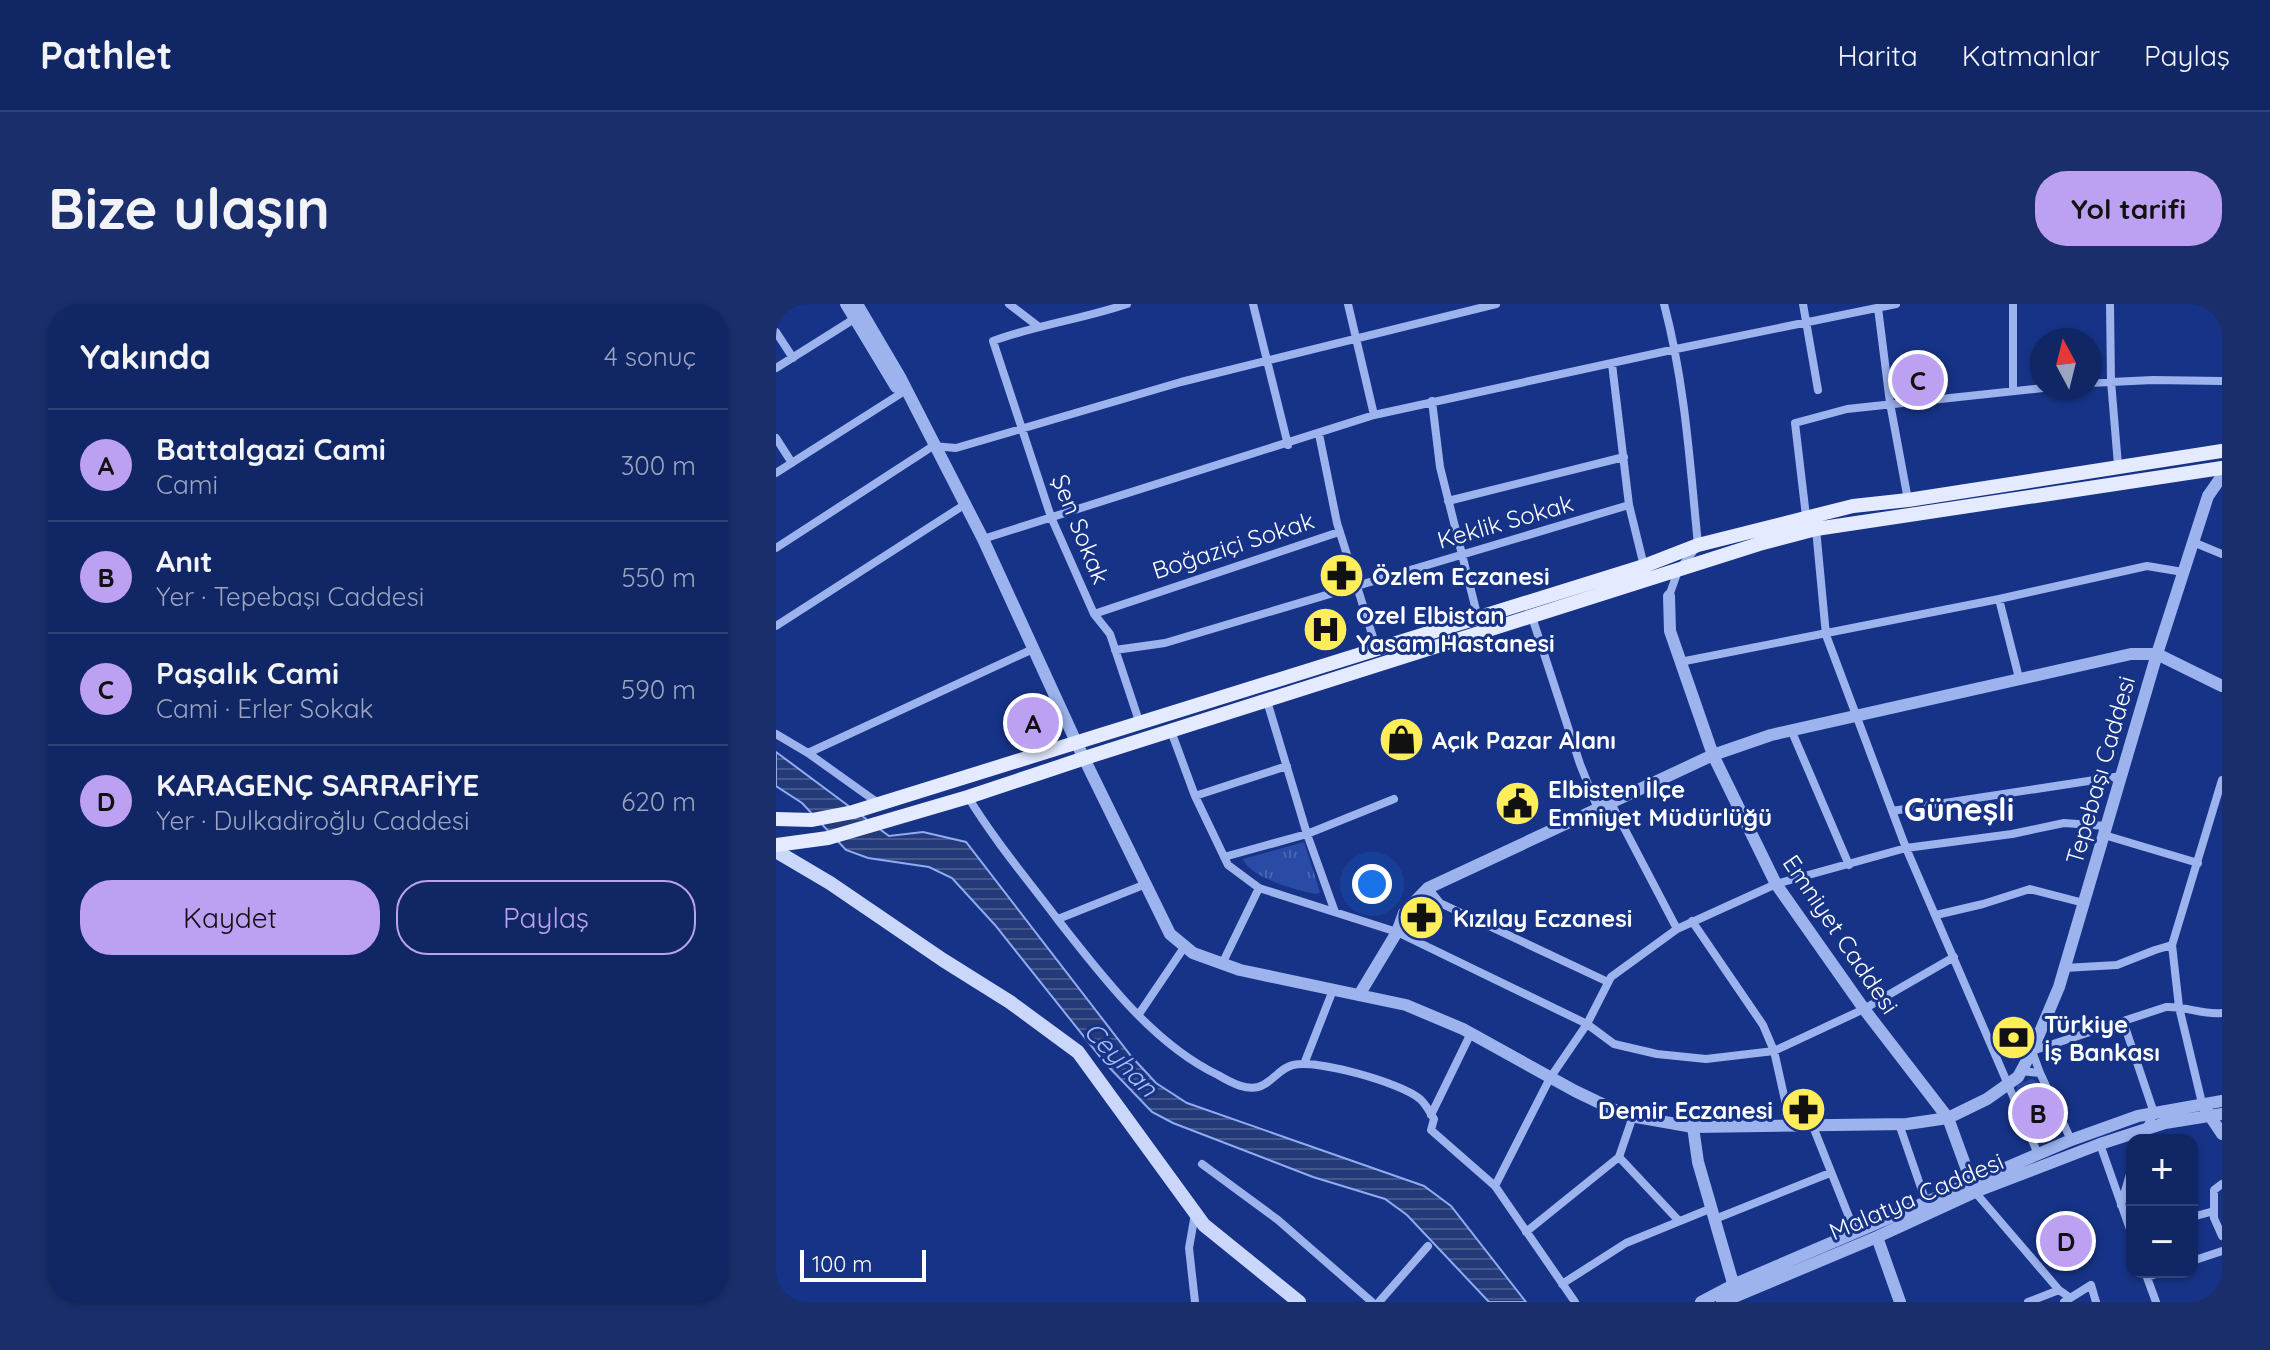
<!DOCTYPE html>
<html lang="tr">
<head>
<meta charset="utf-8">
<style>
  :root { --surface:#102665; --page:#192e6b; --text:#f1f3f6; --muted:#9ca5bf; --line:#304379; --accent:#bca0f2 }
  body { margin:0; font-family:Quicksand,sans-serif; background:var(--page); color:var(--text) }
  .controls { position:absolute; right:24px; bottom:24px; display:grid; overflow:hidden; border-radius:16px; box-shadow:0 2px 6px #0004 }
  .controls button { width:72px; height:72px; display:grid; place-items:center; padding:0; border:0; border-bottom:2px solid var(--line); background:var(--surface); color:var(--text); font:40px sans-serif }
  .compass { position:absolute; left:1254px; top:24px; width:72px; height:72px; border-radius:50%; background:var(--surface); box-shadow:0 2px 6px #0004; rotate:353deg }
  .scale { position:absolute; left:24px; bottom:20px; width:126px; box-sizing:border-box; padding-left:8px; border:4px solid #fff; border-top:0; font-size:22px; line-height:28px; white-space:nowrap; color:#fff; -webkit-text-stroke:6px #163387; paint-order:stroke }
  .you { position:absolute; left:596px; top:580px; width:28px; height:28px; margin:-20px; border:6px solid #fff; border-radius:50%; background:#1a73e8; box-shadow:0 0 0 12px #1a73e833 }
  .badge { display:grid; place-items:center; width:52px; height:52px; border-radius:50%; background:var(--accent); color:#111; font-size:26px; font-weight:700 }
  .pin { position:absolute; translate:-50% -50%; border:4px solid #fff; box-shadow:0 2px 8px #0006 }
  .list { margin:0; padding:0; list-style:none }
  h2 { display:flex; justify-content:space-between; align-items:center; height:104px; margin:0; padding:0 32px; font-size:34px }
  h2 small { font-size:26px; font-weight:400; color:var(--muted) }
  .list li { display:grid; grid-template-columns:52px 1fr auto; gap:24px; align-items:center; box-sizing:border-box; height:112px; padding:0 32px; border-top:2px solid var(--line) }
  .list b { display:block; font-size:30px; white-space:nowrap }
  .list p { margin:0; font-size:26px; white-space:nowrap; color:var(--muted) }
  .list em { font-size:26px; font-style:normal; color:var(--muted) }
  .actions { display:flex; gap:16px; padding:24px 32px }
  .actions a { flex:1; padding:18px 0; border:2px solid var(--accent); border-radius:32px; text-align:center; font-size:28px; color:var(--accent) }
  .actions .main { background:var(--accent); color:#111 }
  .map { position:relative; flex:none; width:1446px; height:998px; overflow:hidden; border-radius:32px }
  header { display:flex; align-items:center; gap:48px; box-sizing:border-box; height:112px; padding:0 40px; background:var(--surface); border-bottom:2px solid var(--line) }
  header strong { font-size:38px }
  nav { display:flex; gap:44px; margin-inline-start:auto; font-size:28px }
  .intro { display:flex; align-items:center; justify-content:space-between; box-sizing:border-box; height:192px; padding:0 48px }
  h1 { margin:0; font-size:56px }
  .button { padding:20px 36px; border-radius:32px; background:var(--accent); color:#111; font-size:28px; font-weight:700 }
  main { display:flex; gap:48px; padding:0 48px }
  aside { flex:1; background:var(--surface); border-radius:32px; box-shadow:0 2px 6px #0004 }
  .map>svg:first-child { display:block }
  .grass { fill:url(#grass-tufts) }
  .water { fill:url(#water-rules); stroke:#8fabf1; stroke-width:2 }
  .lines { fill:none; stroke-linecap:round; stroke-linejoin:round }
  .minor { stroke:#9db3ee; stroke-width:8 }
  .tertiary { stroke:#9db3ee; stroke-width:12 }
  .secondary { stroke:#cad6fa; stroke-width:14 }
  .primary { stroke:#e4eaff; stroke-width:14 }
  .labels { text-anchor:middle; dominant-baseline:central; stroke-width:6; stroke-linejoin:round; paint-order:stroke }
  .street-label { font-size:24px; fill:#fff; stroke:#163387 }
  .poi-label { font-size:24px; font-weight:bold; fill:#fff; stroke:#163387; text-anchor:start }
  .water-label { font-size:26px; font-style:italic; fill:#a9bef5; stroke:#163387 }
  .district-label { font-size:32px; font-weight:bold; fill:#fff; stroke:#163387 }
</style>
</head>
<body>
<header>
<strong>Pathlet</strong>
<nav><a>Harita</a><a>Katmanlar</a><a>Paylaş</a></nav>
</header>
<div class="intro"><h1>Bize ulaşın</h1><a class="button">Yol tarifi</a></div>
<main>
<aside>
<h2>Yakında<small>4 sonuç</small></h2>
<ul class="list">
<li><span class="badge">A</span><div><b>Battalgazi Cami</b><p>Cami</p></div><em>300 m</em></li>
<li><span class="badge">B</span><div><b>Anıt</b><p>Yer · Tepebaşı Caddesi</p></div><em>550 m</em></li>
<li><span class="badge">C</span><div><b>Paşalık Cami</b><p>Cami · Erler Sokak</p></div><em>590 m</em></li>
<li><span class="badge">D</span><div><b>KARAGENÇ SARRAFİYE</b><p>Yer · Dulkadiroğlu Caddesi</p></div><em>620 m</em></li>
</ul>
<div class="actions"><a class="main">Kaydet</a><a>Paylaş</a></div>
</aside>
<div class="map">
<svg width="1446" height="998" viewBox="0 0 1446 998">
  <defs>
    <pattern id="grass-tufts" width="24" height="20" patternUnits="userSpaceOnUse" patternTransform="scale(2)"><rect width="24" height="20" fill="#294ba6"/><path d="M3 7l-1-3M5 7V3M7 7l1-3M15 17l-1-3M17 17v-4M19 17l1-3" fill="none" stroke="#4966b3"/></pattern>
    <pattern id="water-rules" width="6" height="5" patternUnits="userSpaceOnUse" patternTransform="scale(2)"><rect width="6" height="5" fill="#243a79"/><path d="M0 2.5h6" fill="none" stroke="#45588d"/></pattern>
  </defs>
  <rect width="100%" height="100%" fill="#163387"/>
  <!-- grass -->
  <path class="grass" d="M528 538 544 588 541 590C522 587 474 574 467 555Z
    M1256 775 1262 778 1282 827C1277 836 1270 836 1260 835L1240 789 1241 781Z"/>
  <!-- water -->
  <path class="water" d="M0 448 113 532 147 528 190 538 355 752 380 779 411 799 648 882 675 902 750 998H713L631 911 609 895 537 873 397 819 376 808 329 759 219 621 176 574 153 563 92 554 70 546 26 499 0 482Z"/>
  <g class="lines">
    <!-- minor -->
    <path class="minor" d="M233 0 263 23
      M351 0C307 15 260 21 217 37L275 213 318 310 334 330 364 420
      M477 0 512 141
      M572 0 598 111
      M888 0C909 79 914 160 922 241L902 267 893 292
      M1027 0 1042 86
      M1334 0 1335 77 1342 161
      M1102 4 1114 99 1132 196
      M0 28 17 54
      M836 60 853 201 868 262
      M0 64 78 15
      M1314 79 1377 76 1446 77
      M1237 87V0
      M656 97 664 163 702 314
      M543 130 561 219 601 346
      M0 134 16 159
      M0 169 124 90
      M672 197 848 153
      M1030 212 1019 119 1071 105 1267 84
      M1040 225 1050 331 1130 544 1262 850
      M207 235 598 111 900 45 1120 0
      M1417 238 1446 250
      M0 244 157 142 180 144 405 78 720 0
      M1223 295 1243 374
      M318 310 563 228
      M756 313 804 460 822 505
      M0 322 188 201
      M339 346 389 339 853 201
      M904 358 1223 295 1371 262 1407 268
      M491 397 531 530 559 608
      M395 427 419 492 452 561 483 584 621 628 811 720 838 740 881 750 930 755 998 747 1088 705 1178 653
      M1016 428 1073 561
      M0 430 32 449 102 499
      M32 449 257 345
      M419 492 511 462
      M192 493C219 537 251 575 282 616 326 672 377 740 442 771 454 778 473 789 487 781 499 775 504 764 517 761 541 755 626 779 644 795 650 800 654 809 658 815L655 826 719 882
      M835 499 901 625
      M1116 507 1345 472
      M1328 531 1422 559
      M448 553 531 530 618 495
      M652 584 664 599 832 678
      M1160 611 1207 600 1254 585 1308 599
      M282 615 370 580
      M916 617 987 721 998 747 1015 823
      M446 660 483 584
      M1288 664 1341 661 1379 646 1396 641
      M363 710 409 642
      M1347 717 1378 809 1364 836
      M528 760 557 686
      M1245 767 1264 769 1295 836
      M1264 769 1256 747 1390 703C1409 702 1427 711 1446 709
      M1426 799 1403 703 1396 641 1446 476
      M655 811 695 729
      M1036 820 1079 928
      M1123 820 1150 898
      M1324 840 1356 931
      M843 853 903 917
      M426 860 502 916 596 998
      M1446 880 1438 886V914L1446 932
      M1199 888 1283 986 1293 993
      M1345 901 1356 863
      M419 910 413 944 419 998
      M1416 913 1438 907
      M939 915 1054 869
      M750 928 843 853 857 812
      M1416 957 1446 947
      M1369 968 1380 998
      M1371 973 1386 968
      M786 980 850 939 936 904
      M603 998 652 942
      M799 998 719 882 774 774 811 720 835 673 901 625 1000 580 1130 544 1236 530 1288 519 1330 522
      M1252 998 1283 986
      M1288 998 1315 981 1320 998"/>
    <!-- tertiary -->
    <path class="tertiary" d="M70 0 120 83
      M81 0 124 73 207 235 301 440 394 630 417 649 464 666 630 701 687 725 799 787 849 811 917 823 1131 820 1172 814 1211 795 1242 773 1256 747 1283 683 1381 350 1432 192 1446 172
      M893 292 894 327 937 451 1000 580 1088 705 1172 814 1199 888
      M583 691 621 628 628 609 652 584 937 451 995 431 1355 350H1381L1446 382
      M1430 806 1446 830
      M917 823 922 858 959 986
      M1101 933 1124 998
      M925 998 959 980 1295 836 1362 812 1446 797
      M946 998 1101 933 1199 888 1324 840 1389 819 1446 810"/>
    <!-- secondary -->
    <path class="secondary" d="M0 547 54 579 167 656 234 698 302 748 428 921 523 998"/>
    <!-- primary -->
    <path class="primary" d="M0 515 36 516 77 508 868 262 922 241 1077 202 1132 196 1446 147
      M0 541 52 534 192 493 309 454 983 240 1040 225 1446 164"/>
  </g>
  <!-- icons -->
  <defs>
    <symbol id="pharmacy-disc" viewBox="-11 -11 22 22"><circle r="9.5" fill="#ffed5a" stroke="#163387"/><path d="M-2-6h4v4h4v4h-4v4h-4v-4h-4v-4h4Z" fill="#111"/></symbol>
    <symbol id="hospital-disc" viewBox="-11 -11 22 22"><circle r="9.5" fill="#ffed5a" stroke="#163387"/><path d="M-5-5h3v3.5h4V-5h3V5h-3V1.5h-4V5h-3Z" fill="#111"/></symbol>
    <symbol id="shop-disc" viewBox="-11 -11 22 22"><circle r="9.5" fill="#ffed5a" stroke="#163387"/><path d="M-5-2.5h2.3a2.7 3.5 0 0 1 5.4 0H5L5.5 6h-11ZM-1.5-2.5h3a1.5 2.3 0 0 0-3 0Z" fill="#111"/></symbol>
    <symbol id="civic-disc" viewBox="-11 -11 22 22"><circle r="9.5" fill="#ffed5a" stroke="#163387"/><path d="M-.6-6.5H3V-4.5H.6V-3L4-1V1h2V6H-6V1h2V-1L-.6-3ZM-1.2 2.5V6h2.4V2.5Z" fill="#111"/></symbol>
    <symbol id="bank-disc" viewBox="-11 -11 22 22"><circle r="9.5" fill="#ffed5a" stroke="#163387"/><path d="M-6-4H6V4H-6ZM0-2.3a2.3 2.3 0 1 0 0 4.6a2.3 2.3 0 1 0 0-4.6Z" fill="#111"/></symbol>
  </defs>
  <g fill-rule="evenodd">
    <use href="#pharmacy-disc" x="540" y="246" width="51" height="51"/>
    <use href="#hospital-disc" x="524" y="300" width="51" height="51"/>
    <use href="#shop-disc" x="600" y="410" width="51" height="51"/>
    <use href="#civic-disc" x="716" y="474" width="51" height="51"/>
    <use href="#pharmacy-disc" x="620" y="588" width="51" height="51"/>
    <use href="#bank-disc" x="1212" y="708" width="51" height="51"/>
    <use href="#pharmacy-disc" x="1002" y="780" width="51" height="51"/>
  </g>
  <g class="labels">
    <!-- street labels -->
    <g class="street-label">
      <text transform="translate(729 217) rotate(-16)">Keklik Sokak</text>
      <text transform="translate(305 225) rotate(68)">Şen Sokak</text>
      <text transform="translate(457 241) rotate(-18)">Boğaziçi Sokak</text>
      <text transform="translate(1324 466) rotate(-74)">Tepebaşı Caddesi</text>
      <text transform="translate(1065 630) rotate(56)">Emniyet Caddesi</text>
      <text transform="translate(1140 892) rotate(-23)">Malatya Caddesi</text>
    </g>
    <!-- poi labels -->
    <g class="poi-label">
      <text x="596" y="272">Özlem Eczanesi</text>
      <text x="580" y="311">Ozel Elbistan<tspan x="580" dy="28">Yasam Hastanesi</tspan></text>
      <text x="656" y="436">Açık Pazar Alanı</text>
      <text x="772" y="485">Elbisten İlçe<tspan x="772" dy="28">Emniyet Müdürlüğü</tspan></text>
      <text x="677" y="614">Kızılay Eczanesi</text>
      <text x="1268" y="720">Türkiye<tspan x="1268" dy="28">İş Bankası</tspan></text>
      <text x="997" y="806" text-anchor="end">Demir Eczanesi</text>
    </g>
    <!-- water labels -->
    <g class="water-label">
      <text transform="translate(345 755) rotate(46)">Ceyhan</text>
    </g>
    <!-- district labels -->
    <g class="district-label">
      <text x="1183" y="505">Güneşli</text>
    </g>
  </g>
</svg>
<div class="controls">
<button>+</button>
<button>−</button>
</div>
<svg class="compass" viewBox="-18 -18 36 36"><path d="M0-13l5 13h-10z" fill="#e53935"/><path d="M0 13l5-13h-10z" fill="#9ca5bf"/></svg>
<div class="scale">100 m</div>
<div class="you"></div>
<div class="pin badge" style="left:257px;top:419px">A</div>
<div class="pin badge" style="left:1262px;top:809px">B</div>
<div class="pin badge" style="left:1142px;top:76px">C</div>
<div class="pin badge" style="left:1290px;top:937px">D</div>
</div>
</main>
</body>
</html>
